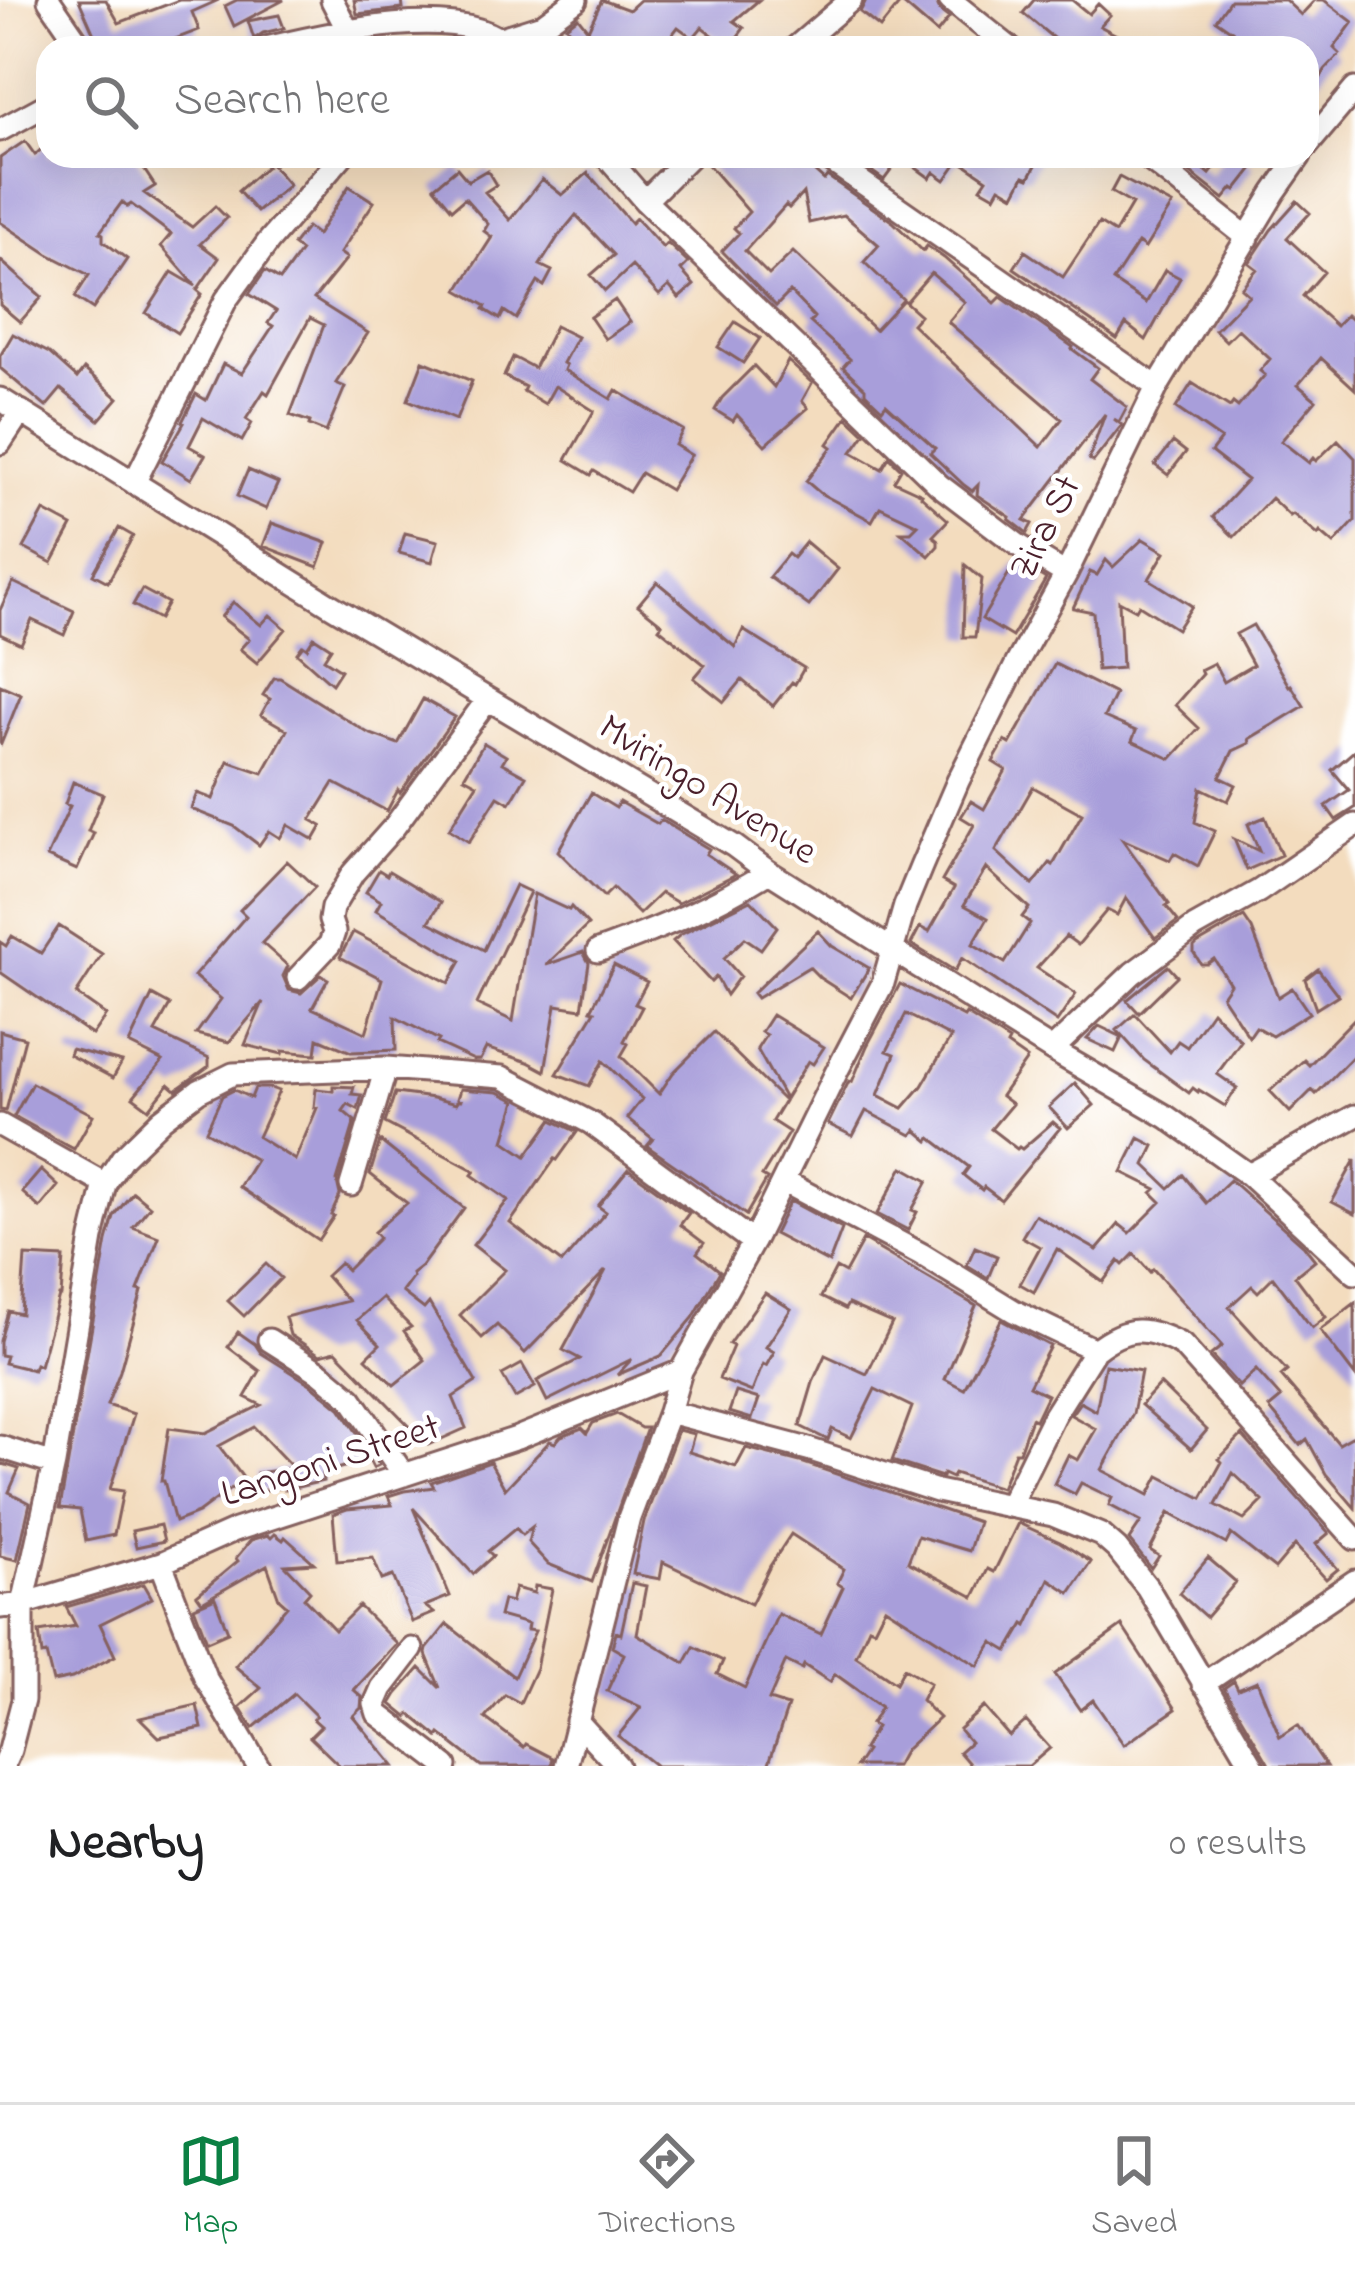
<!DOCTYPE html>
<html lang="en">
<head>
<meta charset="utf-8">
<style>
  :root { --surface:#fff; --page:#f2f2f2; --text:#202124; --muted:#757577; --line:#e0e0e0; --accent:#0b8043 }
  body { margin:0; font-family:"Indie Flower",sans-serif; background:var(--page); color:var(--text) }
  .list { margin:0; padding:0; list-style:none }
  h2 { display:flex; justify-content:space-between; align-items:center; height:156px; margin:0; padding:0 48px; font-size:51px }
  h2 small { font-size:39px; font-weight:400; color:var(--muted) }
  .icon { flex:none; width:66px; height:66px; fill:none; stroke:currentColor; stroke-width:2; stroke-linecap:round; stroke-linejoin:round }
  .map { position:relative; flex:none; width:1355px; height:1766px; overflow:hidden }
  .search { position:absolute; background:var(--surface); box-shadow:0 12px 48px #0002; left:36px; right:36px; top:36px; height:132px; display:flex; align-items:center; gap:30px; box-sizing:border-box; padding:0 42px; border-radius:36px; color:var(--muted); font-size:45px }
  .sheet { height:336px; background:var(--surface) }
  nav { display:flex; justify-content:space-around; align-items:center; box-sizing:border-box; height:168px; border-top:3px solid var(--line); background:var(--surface); font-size:33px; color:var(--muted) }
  nav a { display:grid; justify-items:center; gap:6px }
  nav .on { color:var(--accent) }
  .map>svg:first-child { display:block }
  .building { fill:#a89eda; fill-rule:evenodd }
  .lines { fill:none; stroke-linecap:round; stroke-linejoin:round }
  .minor-casing { stroke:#85615e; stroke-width:27 }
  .minor { stroke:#fff; stroke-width:21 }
  .labels { text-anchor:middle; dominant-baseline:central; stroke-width:9; stroke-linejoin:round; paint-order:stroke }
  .street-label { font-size:39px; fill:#4a1f2b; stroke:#fff }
</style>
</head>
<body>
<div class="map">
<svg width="1355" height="1766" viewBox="0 0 1355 1766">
  <rect width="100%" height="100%" fill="#fff"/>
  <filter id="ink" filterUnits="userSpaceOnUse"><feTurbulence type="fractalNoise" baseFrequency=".00833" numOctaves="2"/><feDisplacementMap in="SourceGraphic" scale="24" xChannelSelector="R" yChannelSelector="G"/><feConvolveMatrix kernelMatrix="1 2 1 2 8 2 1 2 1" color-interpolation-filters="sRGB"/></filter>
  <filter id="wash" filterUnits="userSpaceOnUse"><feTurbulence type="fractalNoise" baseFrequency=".004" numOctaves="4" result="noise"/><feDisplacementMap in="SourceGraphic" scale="48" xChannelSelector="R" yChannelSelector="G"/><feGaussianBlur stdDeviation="2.7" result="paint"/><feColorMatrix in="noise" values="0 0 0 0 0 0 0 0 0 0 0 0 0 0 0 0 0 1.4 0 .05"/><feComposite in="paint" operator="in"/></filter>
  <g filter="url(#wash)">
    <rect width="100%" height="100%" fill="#f3dcbe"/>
    <g id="blocks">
      <!-- building -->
      <path class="building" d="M79 0H106L119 23 179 0H219L192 12 199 30 152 48H100Z
        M237 0H284L234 26 225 6Z
        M354 0H402L403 9 357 14Z
        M602 0 629 10 640 0H759L734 21 744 28 738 36 747 48H730L702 27 693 38 678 27 662 48H579L581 45 566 26 578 17 588 30Z
        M866 0H935L940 11 949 18 937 33 901 2 880 28 860 12Z
        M1034 0H1072L1089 14 1098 4 1110 15 1100 26 1141 48H1065L1023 13Z
        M1230 0H1285L1301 15 1315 0H1324L1353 22 1334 48 1340 54 1325 70 1307 103V48H1300L1290 39 1282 48H1218L1232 31 1216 20Z
        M279 15 284 28 263 33 254 39 248 21Z
        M25 141 35 155 48 143V156H135L155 186 144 193 192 227 215 206 227 218 200 244 219 258 197 290 202 294 177 333 146 313 172 272 196 286 161 246 171 234 131 204 127 207 122 202 100 232 103 234V241L127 259 93 309 75 297 89 275 48 254 0 222V158Z
        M705 156H797L824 180 827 176 893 222 923 251 927 246 944 258 995 303 1001 297 1073 347 1072 349 1098 368 1090 379 1127 407 1119 422 1114 419 1122 425 1093 462 1089 459 1105 414 1024 520 1032 524 1027 533 1009 519 1010 517 977 495 978 485 972 491 964 485 930 453 935 448 886 404 882 409 865 393V388L843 367 850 359 810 322 814 317 790 292 776 306 722 251 739 233 734 228 749 212 704 160ZM803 193 809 223 844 215 879 245 864 262 906 302 931 273 965 302 948 322 1062 419 1041 447 912 324 920 315 903 300 875 330 793 252 769 275 745 251 786 205 789 208Z
        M850 156H1041L1029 178 1024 176 1014 195 1000 187 995 196 981 188 987 179 959 160 945 180 934 172 930 178 901 157 884 180Z
        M1169 156H1188L1210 174 1224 156H1240L1254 167 1236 190 1233 188 1224 199Z
        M270 163 289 185 257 212 238 191Z
        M457 168 468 181 487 170 496 185 485 192 510 220 542 179 562 195 588 173 631 223 636 218 663 248 667 243 688 263 681 270 694 285 679 298 669 286 659 295 632 266 605 291 591 275 614 255 576 215 558 237 540 265 552 271 544 286 538 282 516 319 504 311 500 319 484 309 486 306 458 290 492 237 484 231 488 224 465 198 452 209 434 187Z
        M1119 177 1172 205 1145 248 1138 243 1113 281 1146 303 1165 270 1180 278 1146 340 1126 324 1117 339 1014 268 1025 251 1063 277 1099 223 1115 233 1132 204 1111 192Z
        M349 186 374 202 340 253 347 258 314 299 368 333 336 383 345 387 326 432 309 425 310 422 290 415 324 325 310 318 268 394 264 391 246 419 252 423 242 441 203 418 189 446 205 455 191 479 162 461 184 423 182 422 196 394 206 400 223 364 242 373 273 326 268 323 276 311 249 294 265 271 280 280 301 251 293 245 307 227 317 235Z
        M1297 201 1310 213 1287 238 1324 272 1303 296 1336 326 1346 315 1355 323V389L1321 358 1298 385 1316 400 1281 441 1309 463 1313 458 1316 461 1338 440 1355 458V521L1334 544 1320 532 1318 535 1293 514 1290 516 1271 498 1234 537 1213 517 1247 480 1211 452 1221 439 1176 408 1192 383 1230 407 1233 403 1238 407 1265 375 1260 371 1270 359 1238 329 1226 341 1215 330 1249 295 1241 288 1257 269 1249 263 1271 230Z
        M0 260 42 297 20 322 0 305Z
        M615 300 630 322 605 339 590 317Z
        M735 322 760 338 743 363 718 347Z
        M555 326 577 337 563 363 566 365 564 370 611 399 616 390 683 430 675 445 691 455 670 490 641 473 629 492 594 471 591 475 566 460 594 411 555 386 545 404 523 391 525 387 504 376 513 357 534 368Z
        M13 334 49 353 77 378 84 369 118 398 99 420 61 389 46 407 0 368V356Z
        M423 361 472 381 456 420 408 400Z
        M788 361 812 383 802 401 808 408 765 445 737 415 733 421 715 410 722 398 754 366 774 387Z
        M847 417 865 434 852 452 882 469 889 457 901 469 894 481 922 494 921 496 948 520 933 536 938 540V546L929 556 901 532H911L918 525 880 507 872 521 820 493 806 481 832 447 828 444Z
        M1173 442 1186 452 1168 475 1155 465Z
        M248 470 278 483 266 509 237 496Z
        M44 511 72 526 52 563 24 548Z
        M272 523 327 543 318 567 263 546Z
        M119 528 133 536 108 582 93 574Z
        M405 533 438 541 432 562 399 553Z
        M1143 539 1165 552 1149 579 1192 606 1177 629 1139 605 1136 610 1119 601 1122 668 1097 670 1093 612 1073 608 1090 572 1097 575 1106 560 1113 567Z
        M806 542 838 569 809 606 769 577 788 554 793 558Z
        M1016 561 1046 579 1012 637 982 619Z
        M965 565 982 579 975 637H963Z
        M13 582 74 611 64 635 32 620 21 644 0 634V610Z
        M657 582 735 647 743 630 804 668 795 684 792 682 773 706 742 680 724 702 694 678 705 665 659 628 662 624 638 605Z
        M142 589 168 603 159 619 133 605Z
        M233 602 261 625 270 615 286 629 257 663 240 649 249 639 221 617Z
        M1253 625 1289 686 1291 685 1304 706 1249 739 1250 743 1233 751 1220 777 1236 785 1228 801 1201 788 1195 822 1215 831 1198 866 1174 853 1170 860 1122 839 1169 904 1166 906 1178 921 1155 938 1126 898 1117 915 1107 910 1078 945 1066 936 1037 968 1076 994 1057 1022 962 958 955 971 911 944 920 927 929 932 954 888 942 881 974 825 961 817 971 801 984 809 1006 770 993 762 1005 741 1010 744 1055 664 1115 694 1104 717 1136 731 1132 741 1171 759 1199 728 1175 705 1202 674 1200 670 1214 663 1224 682 1253 665 1236 634ZM1033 787 1082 814 1053 865 1050 863 1033 885 996 851ZM986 868 1029 908 1022 917 1030 923 1005 963 973 944 988 918 964 905Z
        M314 637 331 648 324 659 341 670 332 684 297 653 303 645 307 648Z
        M274 678H280L368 733 398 744 423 699 455 717 400 793 398 790 387 811 334 783 311 820 322 826 314 840 288 825 280 838 269 831 259 845 234 826 191 809 197 793 213 799 228 761 263 773 287 730 261 715 270 699 263 695Z
        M0 685 21 694 1 744 0 743Z
        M484 743 506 756 502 763 526 776 510 803 498 796 469 842 449 829 477 784 464 777Z
        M1355 750V808L1336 820 1326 806 1349 790 1332 770Z
        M73 782 103 794 88 831 94 833 77 870 47 857 70 806 65 804Z
        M591 793 616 808 619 802 658 824 661 820 709 849 706 854 736 874 678 903 661 893 639 914 613 888 604 897 558 851Z
        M1265 817 1281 855 1247 870 1234 839 1259 851 1248 824Z
        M287 861 315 887 262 943 288 966 283 976 289 990 301 993 321 975 328 979 312 1008 366 1033 382 979 340 957 353 932 449 983 461 961 376 910 381 901 366 892 379 870 387 875 389 871 441 902 429 922 484 950 515 885 530 892 477 1004 513 1021 534 894 569 910 571 907 588 925 546 965 583 952 589 963 582 1009 556 1005 545 1071 528 1062 486 1048 480 1060H474L437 1043 439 1040 395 1017 396 1050 351 1052 318 1038 316 1054 283 1051 282 1054 245 1045 263 1002 229 1042 196 1034 221 999 194 976 246 916 240 910Z
        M751 900 777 927 761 949 745 938 724 958 740 976 726 995 716 977 711 982 673 941 680 935Z
        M1244 917 1252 929 1278 997 1292 988 1309 1013 1272 1036 1256 1027 1249 1037 1222 996 1230 984 1214 959 1207 964H1201L1194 953V947L1197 944Z
        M59 926 102 954 76 994 106 1015 92 1035 0 972V942L6 946 12 936 41 953Z
        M818 931 832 946 869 968 851 998 820 978 809 967 757 998 753 993Z
        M614 965 647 982 635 1004 642 1007 624 1041 628 1044 621 1056 659 1094 673 1073 714 1032 784 1101 772 1121 789 1132 762 1176 767 1179 746 1215 647 1146 653 1139 627 1118 642 1099 603 1061 589 1086 557 1074 595 1011 591 1010Z
        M1168 966 1177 976 1139 1013 1127 1000Z
        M1318 969 1338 995 1316 1009 1305 979Z
        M900 984 964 1017 966 1014 1009 1041 1007 1045 1027 1059 1001 1096 1012 1104 991 1129 1017 1149 1019 1147 1022 1149 1053 1122 1060 1128 1001 1200 984 1187 982 1190 963 1175 969 1167 931 1138 929 1141 916 1130 912 1135 866 1111 853 1136 828 1124 849 1081 852 1082 867 1046ZM906 1014 951 1037 922 1086 903 1108 878 1095 895 1054 887 1051Z
        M152 995 170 1005 155 1032 209 1058V1066L176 1090 169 1084 149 1109 133 1097 163 1061 129 1044Z
        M1212 1011 1241 1041 1217 1074 1237 1088 1225 1106 1199 1090 1198 1092 1193 1088 1189 1093 1144 1060 1117 1030 1135 1014 1170 1052 1178 1041 1187 1047Z
        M772 1015 824 1047 813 1064 808 1061 785 1099 757 1049 766 1035 761 1032Z
        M1355 1018V1054L1316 1094 1312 1090 1290 1112 1270 1091 1304 1060 1309 1065Z
        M1099 1026 1122 1037 1115 1052 1087 1039Z
        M0 1031 25 1038 6 1111 0 1110Z
        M71 1049 122 1062 113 1078 69 1055Z
        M32 1083 93 1115 74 1149 14 1116Z
        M1075 1083 1094 1105 1068 1128 1049 1107Z
        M333 1086 354 1087 352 1094 362 1095 358 1109 348 1104 343 1111 355 1121 337 1181 340 1195 331 1215 334 1216 318 1240 239 1187 256 1160 206 1131 222 1096 234 1090 251 1098 255 1088H271L279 1091 258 1137 295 1160 317 1108 314 1107 316 1089 333 1091Z
        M460 1089 498 1092 516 1101 504 1141 526 1156 552 1120 577 1132 557 1160 555 1159 510 1223 562 1263 606 1212 598 1206 628 1169 689 1213 680 1225 704 1243 697 1253 720 1271 693 1318 661 1356 617 1375 632 1359 547 1401 537 1381 580 1359 563 1350 606 1270 525 1353 497 1325 482 1338 460 1315 505 1270 473 1245 508 1200 472 1175 475 1171 385 1123 395 1093 433 1098 456 1104 457 1101H462L457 1099Z
        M1139 1138 1154 1146 1145 1165 1169 1188 1183 1175 1206 1203 1230 1180 1304 1246 1315 1260 1295 1276 1326 1317 1312 1328 1273 1277 1258 1292 1252 1286 1229 1307 1287 1371 1281 1376 1339 1444 1355 1435V1508L1326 1474 1307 1439 1300 1445 1269 1408 1281 1398 1256 1370 1239 1386 1211 1355 1222 1346 1153 1269 1150 1272 1134 1254 1123 1265 1119 1261 1103 1282 1057 1249 1034 1292 1020 1284 1040 1247 1022 1237 1035 1215 1097 1250 1119 1224 1130 1233 1161 1202 1152 1193 1156 1189 1122 1172Z
        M380 1141 464 1208 421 1267 412 1274 413 1277 402 1292 424 1309 429 1303 476 1382 453 1397 466 1428 428 1445 336 1351 320 1355 290 1335 285 1317 348 1301 326 1276 340 1263 347 1270 379 1238 374 1232 407 1203 370 1174ZM382 1298 411 1327 404 1331 425 1360 394 1385 366 1358 380 1344 357 1320Z
        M1355 1160V1214L1332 1202Z
        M903 1167 928 1181 912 1210 917 1212 908 1230 877 1214Z
        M41 1170 58 1186 40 1208 22 1192Z
        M133 1192 150 1206 133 1227 159 1237 138 1290 142 1291 120 1371 107 1405 134 1414 110 1489 123 1491 114 1535 86 1541 80 1510 60 1508 107 1241 114 1216Z
        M790 1201 842 1229 829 1263 774 1234Z
        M863 1240 976 1306 945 1379 964 1389 1001 1320 1050 1346 1029 1386 1047 1395 1035 1420 1031 1418 1019 1452H1015L1001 1488 954 1473 952 1478 943 1474 942 1477 892 1461 912 1407 875 1389 851 1438 832 1429 828 1440 800 1426 814 1379 825 1355 867 1374 892 1323 848 1304 845 1309 821 1297 836 1268 845 1273Z
        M975 1247 997 1256 988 1278 967 1265Z
        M25 1256 64 1258 61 1296H59L40 1366 35 1364 33 1370 4 1363 6 1356 0 1355V1341L8 1311 21 1314Z
        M266 1264 281 1278 244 1316 228 1301Z
        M765 1293 791 1309 766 1347 774 1352 766 1366 763 1364 752 1392 719 1379 733 1346 729 1344Z
        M1355 1303V1376L1320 1330Z
        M238 1332 255 1344 261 1353 312 1385 340 1408 379 1465 373 1468 369 1460 322 1473 323 1481 285 1490V1487L260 1491 257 1473 293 1468 254 1427 219 1446 244 1479 198 1513 175 1522 164 1481H161L169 1428 205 1433 261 1405 245 1397 260 1371 228 1347Z
        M522 1364 535 1387 515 1398 502 1375Z
        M1105 1365 1141 1371 1133 1414 1102 1470 1149 1495 1159 1476 1202 1498 1222 1462 1219 1459 1242 1435 1329 1533 1316 1544 1338 1569 1326 1579 1295 1545 1275 1569 1231 1534 1226 1544 1169 1513 1150 1550 1159 1556 1151 1568 1129 1540 1141 1522 1109 1505 1112 1498 1081 1483 1075 1494 1054 1484 1068 1455 1078 1460 1096 1429 1071 1415 1080 1402 1096 1411ZM1233 1473 1263 1501 1244 1520 1216 1505Z
        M1160 1384 1207 1430 1191 1449 1141 1405Z
        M736 1392 759 1399 752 1419 729 1412Z
        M617 1414 641 1428H647L592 1582 548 1564 528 1542 532 1527 522 1535 516 1528 488 1551 493 1556 473 1574 413 1508 450 1596 425 1606 434 1613 412 1622 393 1576 382 1580 373 1558 337 1561 333 1514 347 1509 392 1505 388 1496 404 1491 434 1487 431 1482 490 1462 505 1489 550 1441 555 1443 561 1436 582 1428 587 1433 593 1423Z
        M678 1430 694 1434 689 1452 736 1467 746 1448 804 1463 978 1522 969 1551 918 1536 908 1562 974 1597 988 1569 994 1572 1018 1523 1060 1542 1091 1562 1070 1593 1049 1579 1027 1626 1024 1624 1008 1651 993 1642 978 1666 885 1607 874 1629 869 1627 856 1656 896 1683 904 1668 930 1683 921 1700 939 1718 905 1750 896 1766H856L866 1751 863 1749 876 1727 871 1724 881 1707 835 1674 830 1682 804 1665 802 1669 786 1661 769 1700 788 1706 768 1766H656L618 1736 641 1707 607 1691 624 1654 612 1647 616 1632 621 1634 632 1583 646 1586 637 1634 685 1663 694 1647 723 1661 717 1674 745 1688 778 1614 821 1634 843 1587 837 1583 844 1569 791 1534 770 1566 751 1604 663 1562 660 1579 633 1574 644 1521Z
        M0 1463 19 1469 9 1492 30 1503 17 1560 0 1556Z
        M160 1525 164 1541 136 1547 132 1531Z
        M275 1534 283 1540 285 1537 314 1563 285 1565 310 1591 304 1598 335 1630 359 1606 397 1644 354 1690 362 1697 361 1708 353 1716 394 1766H340L310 1737 321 1726 313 1719 316 1716 294 1694 253 1728 240 1707 261 1688 235 1666 287 1606 279 1599 267 1565 202 1602 197 1595 238 1561 236 1558 251 1540 268 1535 271 1538Z
        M1208 1558 1236 1582 1206 1617 1179 1593Z
        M144 1584 152 1598 100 1624 115 1656 72 1678 53 1682 46 1654 42 1655 39 1632 76 1626 66 1607Z
        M535 1586 552 1589 536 1668 520 1703 505 1695 485 1718 524 1747 526 1744 553 1758 551 1766H481L440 1734 438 1737 410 1714 407 1717 391 1704 397 1694 420 1668 440 1688 426 1654 427 1649 447 1624 514 1677 535 1631 527 1630 528 1624 499 1616 503 1600 511 1602 515 1588 534 1593Z
        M215 1598 228 1632 207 1641 194 1607Z
        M1122 1626 1176 1709 1124 1745 1093 1700 1080 1710 1055 1674Z
        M1234 1681 1238 1689 1257 1681 1280 1737 1298 1725 1326 1766H1270L1224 1688Z
        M197 1705 202 1728 159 1737 140 1718Z
        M984 1707 1009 1736 1026 1721 1050 1748 1029 1766H971L959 1752 970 1742 959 1729Z"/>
    </g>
  </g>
  <g filter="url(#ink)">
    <use href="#blocks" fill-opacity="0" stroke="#85615e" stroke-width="3"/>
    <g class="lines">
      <defs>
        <path id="minor" d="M49 0 82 48
          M332 0 347 29 352 48
          M950 0 1010 48
          M501 38 542 25 576 0
          M266 48C325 34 465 0 510 48
          M795 48 851 0
          M0 130 48 104
          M1307 146 1355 89
          M606 156 645 201 939 485 1018 545 1066 574
          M824 156 1157 387
          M1145 156 1248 238
          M645 201 690 156
          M0 399 332 606 734 846 769 872 894 951 1052 1050 1167 1117 1249 1175 1355 1273
          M0 443 21 411
          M134 483 226 300 268 242 342 156
          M598 951C661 928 712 907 769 872
          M298 978 330 944 334 932 330 920 332 908 353 873 394 827 488 699
          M1052 1050 1133 973 1195 927 1259 891 1355 825
          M0 1125 105 1184
          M1249 1175 1355 1116
          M783 1181 921 1254 1014 1311 1095 1350C1127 1325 1146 1326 1182 1345L1355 1539
          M351 1185 386 1068
          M269 1340 321 1373 351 1398 404 1475
          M669 1412 808 1449 937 1491 1053 1515 1101 1535 1117 1549 1147 1587 1253 1766
          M0 1447 54 1464
          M1009 1506 1054 1415 1095 1350
          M161 1563 205 1677 258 1766
          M0 1607 23 1604 161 1563 235 1530 517 1438 681 1371
          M412 1649 382 1688 375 1704 378 1714 446 1766
          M1203 1684 1355 1581
          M577 1721 618 1766
          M3 1766 10 1750 23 1700V1604L54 1464 92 1238 105 1184 122 1158 162 1119 199 1091 233 1074 386 1068 502 1077 591 1123 753 1242
          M566 1766 629 1518 669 1412 681 1371 753 1242 838 1069 883 983 905 906 921 867 958 781 1018 661 1066 574 1157 387 1274 193 1300 156"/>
      </defs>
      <!-- minor casing -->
      <use href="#minor" class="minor-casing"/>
      <!-- minor -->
      <use href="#minor" class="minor"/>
    </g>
  </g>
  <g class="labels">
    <!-- street labels -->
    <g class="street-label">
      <text transform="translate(1047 528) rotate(-63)">Zira St</text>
      <text transform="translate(707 791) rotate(32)">Mviringo Avenue</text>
      <text transform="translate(331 1462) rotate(-18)">Langoni Street</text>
    </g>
  </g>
</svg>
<div class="search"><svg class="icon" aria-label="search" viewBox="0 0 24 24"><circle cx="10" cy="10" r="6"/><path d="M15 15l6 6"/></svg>Search here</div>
</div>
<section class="sheet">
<h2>Nearby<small>0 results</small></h2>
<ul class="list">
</ul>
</section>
<nav>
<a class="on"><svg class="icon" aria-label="map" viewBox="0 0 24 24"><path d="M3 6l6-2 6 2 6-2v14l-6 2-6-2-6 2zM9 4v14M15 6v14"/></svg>Map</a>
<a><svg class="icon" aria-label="directions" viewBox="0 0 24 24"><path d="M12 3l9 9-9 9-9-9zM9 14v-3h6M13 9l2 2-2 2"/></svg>Directions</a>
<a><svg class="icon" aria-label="saved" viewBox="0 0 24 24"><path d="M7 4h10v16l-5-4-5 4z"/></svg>Saved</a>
</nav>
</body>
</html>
